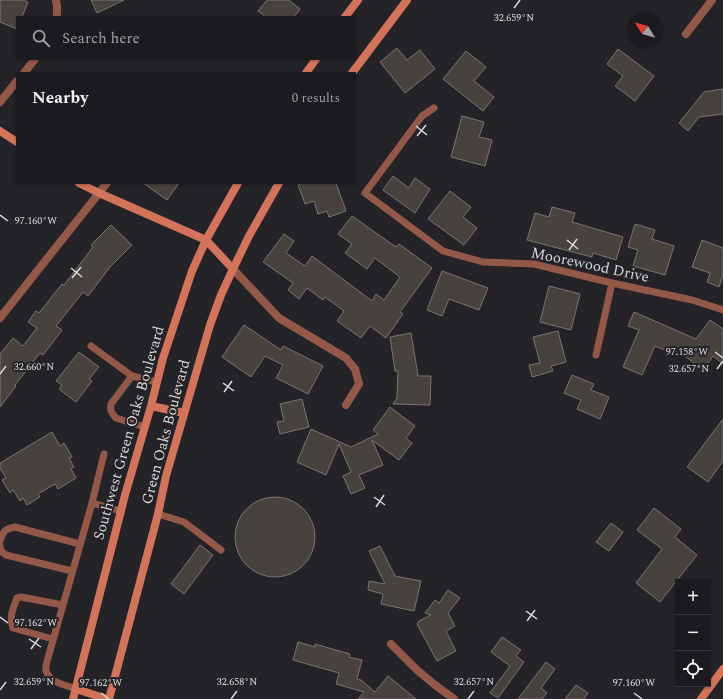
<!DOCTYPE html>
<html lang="en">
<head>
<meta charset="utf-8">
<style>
  :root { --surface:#1b1a1e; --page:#28272b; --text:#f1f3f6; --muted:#a0a1a4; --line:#39383c }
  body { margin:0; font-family:Spectral,serif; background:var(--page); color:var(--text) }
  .controls { position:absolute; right:12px; bottom:12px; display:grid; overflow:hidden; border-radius:0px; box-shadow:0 1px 3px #0004 }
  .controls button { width:36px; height:36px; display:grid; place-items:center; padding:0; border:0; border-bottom:1px solid var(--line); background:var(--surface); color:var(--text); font:20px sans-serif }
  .compass { position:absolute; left:627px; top:12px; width:36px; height:36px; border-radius:50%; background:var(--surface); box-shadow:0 1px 3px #0004; rotate:307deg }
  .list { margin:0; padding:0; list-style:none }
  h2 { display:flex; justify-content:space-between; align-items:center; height:52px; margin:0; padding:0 16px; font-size:17px }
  h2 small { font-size:13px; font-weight:400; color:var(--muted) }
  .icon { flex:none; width:22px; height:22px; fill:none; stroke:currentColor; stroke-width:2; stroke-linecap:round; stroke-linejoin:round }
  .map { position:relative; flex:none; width:723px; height:699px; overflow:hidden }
  .search { position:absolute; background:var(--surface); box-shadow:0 1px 3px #0004; left:16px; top:16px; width:340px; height:44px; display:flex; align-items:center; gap:10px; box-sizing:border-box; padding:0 14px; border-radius:0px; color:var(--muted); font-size:15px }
  .panel { position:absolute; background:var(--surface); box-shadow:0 1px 3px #0004; left:16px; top:72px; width:340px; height:112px; border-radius:0px }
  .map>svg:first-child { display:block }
  .building { fill:#47423e; stroke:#7a7570 }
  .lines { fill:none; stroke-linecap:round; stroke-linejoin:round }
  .lane { stroke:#945848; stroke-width:7 }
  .street { stroke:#945848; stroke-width:8 }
  .secondary { stroke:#d3745a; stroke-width:8 }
  .ticks { fill:none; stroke:#d9d8db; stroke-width:1.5 }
  .labels { text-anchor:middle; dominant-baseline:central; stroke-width:4; stroke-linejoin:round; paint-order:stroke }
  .street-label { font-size:15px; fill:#d9d8db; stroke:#242328 }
  .ticks-label { font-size:10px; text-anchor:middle; fill:#d9d8db; stroke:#242328; stroke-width:4; stroke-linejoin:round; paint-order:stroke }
</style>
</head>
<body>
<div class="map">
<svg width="723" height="699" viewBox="0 0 723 699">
  <rect width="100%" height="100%" fill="#242328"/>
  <!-- building -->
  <path class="building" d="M0 0H23L28 2 22 17H17V29L0 22Z
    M91 0H124L97 13Z
    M267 0H289L300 9 294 17H266L258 11Z
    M397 48 407 60 420 50 435 69 405 93 380 62Z
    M618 49 654 76 635 101 615 86 623 76 607 64Z
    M466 51 486 67 474 81 494 97 483 111 443 79Z
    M723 89V114L699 117 688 131 679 123 704 92Z
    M462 116 484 122 479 137 492 140 485 166 451 157Z
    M393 176 409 188 415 178 430 189 415 213 383 190Z
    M143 183H179L167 200Z
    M303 183H336L346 211 329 217 327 211 318 214 314 201 305 204 298 185Z
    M450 191 471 207 463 217 477 228 464 245 428 219Z
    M552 207 575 213 572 222 623 237 616 260 593 253 592 257 527 240 535 213 549 217Z
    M352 216 396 247 399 244 432 268 400 312 403 314 386 338 370 326 361 338 337 321 344 311 325 297 323 300 307 288 299 299 288 290 293 283 263 262 284 234 294 241 286 253 305 266 312 256 372 301 376 294 384 300 400 277 375 258 367 269 345 253 352 244 338 234Z
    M635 224 655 230 652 239 674 246 665 275 633 266 638 250 628 247Z
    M111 225 132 245 110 267 88 296 83 292 56 326 62 330 43 355 40 353 15 385 16 386 0 407V354L13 338 23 346 37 328 28 322 36 311 39 313 62 284 64 285 93 247 91 245Z
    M702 240 723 248V275L719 287 707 282 710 273 692 267Z
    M442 271 488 288 479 310 449 299 442 316 427 310Z
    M549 286 580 294 571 330 540 322Z
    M634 312 696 339 710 320 723 329V364L713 356 703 370 681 353 680 356 655 346 642 375 623 367 639 330 628 326Z
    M244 325 281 350 283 346 323 366 308 394 276 378 283 365 265 356 251 377 222 357Z
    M558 331 566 362 551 366 553 371 532 377 529 365 540 363 533 337Z
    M411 333 418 376H431L430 405 393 404 397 398 398 371H395L390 337Z
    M79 352 99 367 89 379 92 381 76 402 59 389 62 385 56 381Z
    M572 375 594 384 591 390 609 397 600 419 577 409 581 400 564 393Z
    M302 399 309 427 280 434 277 422 284 421 280 404Z
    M390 407 415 426 406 438 412 443 399 460 372 440 383 465 359 475 365 488 351 494 343 476 351 472 339 444 326 475 297 462 311 429 351 447 378 434 373 430Z
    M723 419V461L708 482 687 467Z
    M52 432 60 446 64 443 72 457 69 458 74 467 71 469 76 478 58 489 55 484 38 494 40 497 27 505 23 498 20 501 13 490 10 493 2 480 6 478 0 468V463Z
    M235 537a40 40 0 1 1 80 0a40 40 0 1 1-80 0Z
    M654 508 681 529 675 537 697 555 660 602 636 583 662 549 637 530Z
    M611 523 623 532 609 551 596 542Z
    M200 545 213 555 184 594 171 584Z
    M380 546 395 576 421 581 414 611 381 604 383 594 368 590 369 581 385 584 369 551Z
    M448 590 460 598 448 613 455 626 446 631 456 651 437 661 417 624 419 621 431 615 425 613 435 600 439 603Z
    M502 637 521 650 516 656 524 662 498 698 490 693 510 666 491 652Z
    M298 642 315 647V644L350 654 349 657 362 660 357 679 361 680 375 692 388 676 416 699H358L364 692 336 684 339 673 293 660Z
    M546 662 555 669 541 688 547 693 542 699H518Z
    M576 685 588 693 584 699H565Z"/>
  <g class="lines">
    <!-- lane -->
    <path class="lane" d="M434 108 422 116 365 193 443 251 483 262 534 264 612 283 692 300 723 310
      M91 346 132 376 157 382
      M596 355 612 283
      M132 376 111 404C110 410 111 413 116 418L145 427
      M92 503 104 454
      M158 514 184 522 221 550
      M0 541C3 531 5 529 15 527L80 544
      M0 546 1 551 6 555 72 571
      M53 639 13 628C9 616 13 609 17 598L21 597 63 605
      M76 689C66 685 50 683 46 671 45 667 47 662 48 658L92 503 121 511"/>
    <!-- street -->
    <path class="street" d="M56 0 57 6V17
      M686 34 712 0
      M24 73 35 59
      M0 102 17 81
      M233 269 279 318 346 358 355 369 359 384 346 405
      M0 318 107 183
      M391 644 417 670 435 685 454 699"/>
    <!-- secondary -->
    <path class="secondary" d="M345 17 358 0
      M306 73 316 59
      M352 73 407 0
      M0 131 17 142
      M79 183 99 193 206 240 233 269
      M151 406 184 413
      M76 689 107 699
      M73 699 125 495 151 406 163 358 192 271 206 240 238 183
      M109 699 158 514 166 476 210 325 221 295 233 269 249 236 279 183
      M701 699 723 669"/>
  </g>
  <!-- ticks -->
  <path class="ticks" d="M514 8 520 0M416 126 427 135M417 136 426 125M0 215 8 221M567 240 578 249M569 250 577 239M71 268 82 277M72 278 81 267M715 352 723 358M717 369 723 361M0 374 6 366M223 383 234 391M224 392 232 381M374 497 385 505M376 507 384 495M526 611 537 619M0 617 8 623M527 621 535 610M29 639 41 647M31 649 39 638M0 690 6 682M101 693 109 699M634 693 642 699M231 699 237 691M468 699 474 691"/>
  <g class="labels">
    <!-- street labels -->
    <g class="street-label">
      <text transform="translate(590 265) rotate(12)">Moorewood Drive</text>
      <text transform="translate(166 432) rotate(-75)">Green Oaks Boulevard</text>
      <text transform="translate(129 433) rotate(-74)">Southwest Green Oaks Boulevard</text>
    </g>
  </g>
  <g class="ticks-label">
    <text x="514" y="21">32.659°N</text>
    <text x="36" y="224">97.160°W</text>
    <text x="687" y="355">97.158°W</text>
    <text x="34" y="370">32.660°N</text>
    <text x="689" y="372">32.657°N</text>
    <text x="36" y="626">97.162°W</text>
    <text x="237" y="685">32.658°N</text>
    <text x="474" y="685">32.657°N</text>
    <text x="34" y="685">32.659°N</text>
    <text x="101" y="686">97.162°W</text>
    <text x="634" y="686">97.160°W</text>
  </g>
</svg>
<div class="controls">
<button>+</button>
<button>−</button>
<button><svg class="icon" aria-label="locate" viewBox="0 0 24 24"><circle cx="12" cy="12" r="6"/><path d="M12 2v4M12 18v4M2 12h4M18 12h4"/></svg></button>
</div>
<svg class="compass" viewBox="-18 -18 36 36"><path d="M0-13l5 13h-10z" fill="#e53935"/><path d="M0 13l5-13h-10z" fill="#a0a1a4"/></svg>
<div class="search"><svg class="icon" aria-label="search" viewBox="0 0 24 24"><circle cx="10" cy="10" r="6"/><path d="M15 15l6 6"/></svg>Search here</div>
<section class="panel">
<h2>Nearby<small>0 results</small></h2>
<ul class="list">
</ul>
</section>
</div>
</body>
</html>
